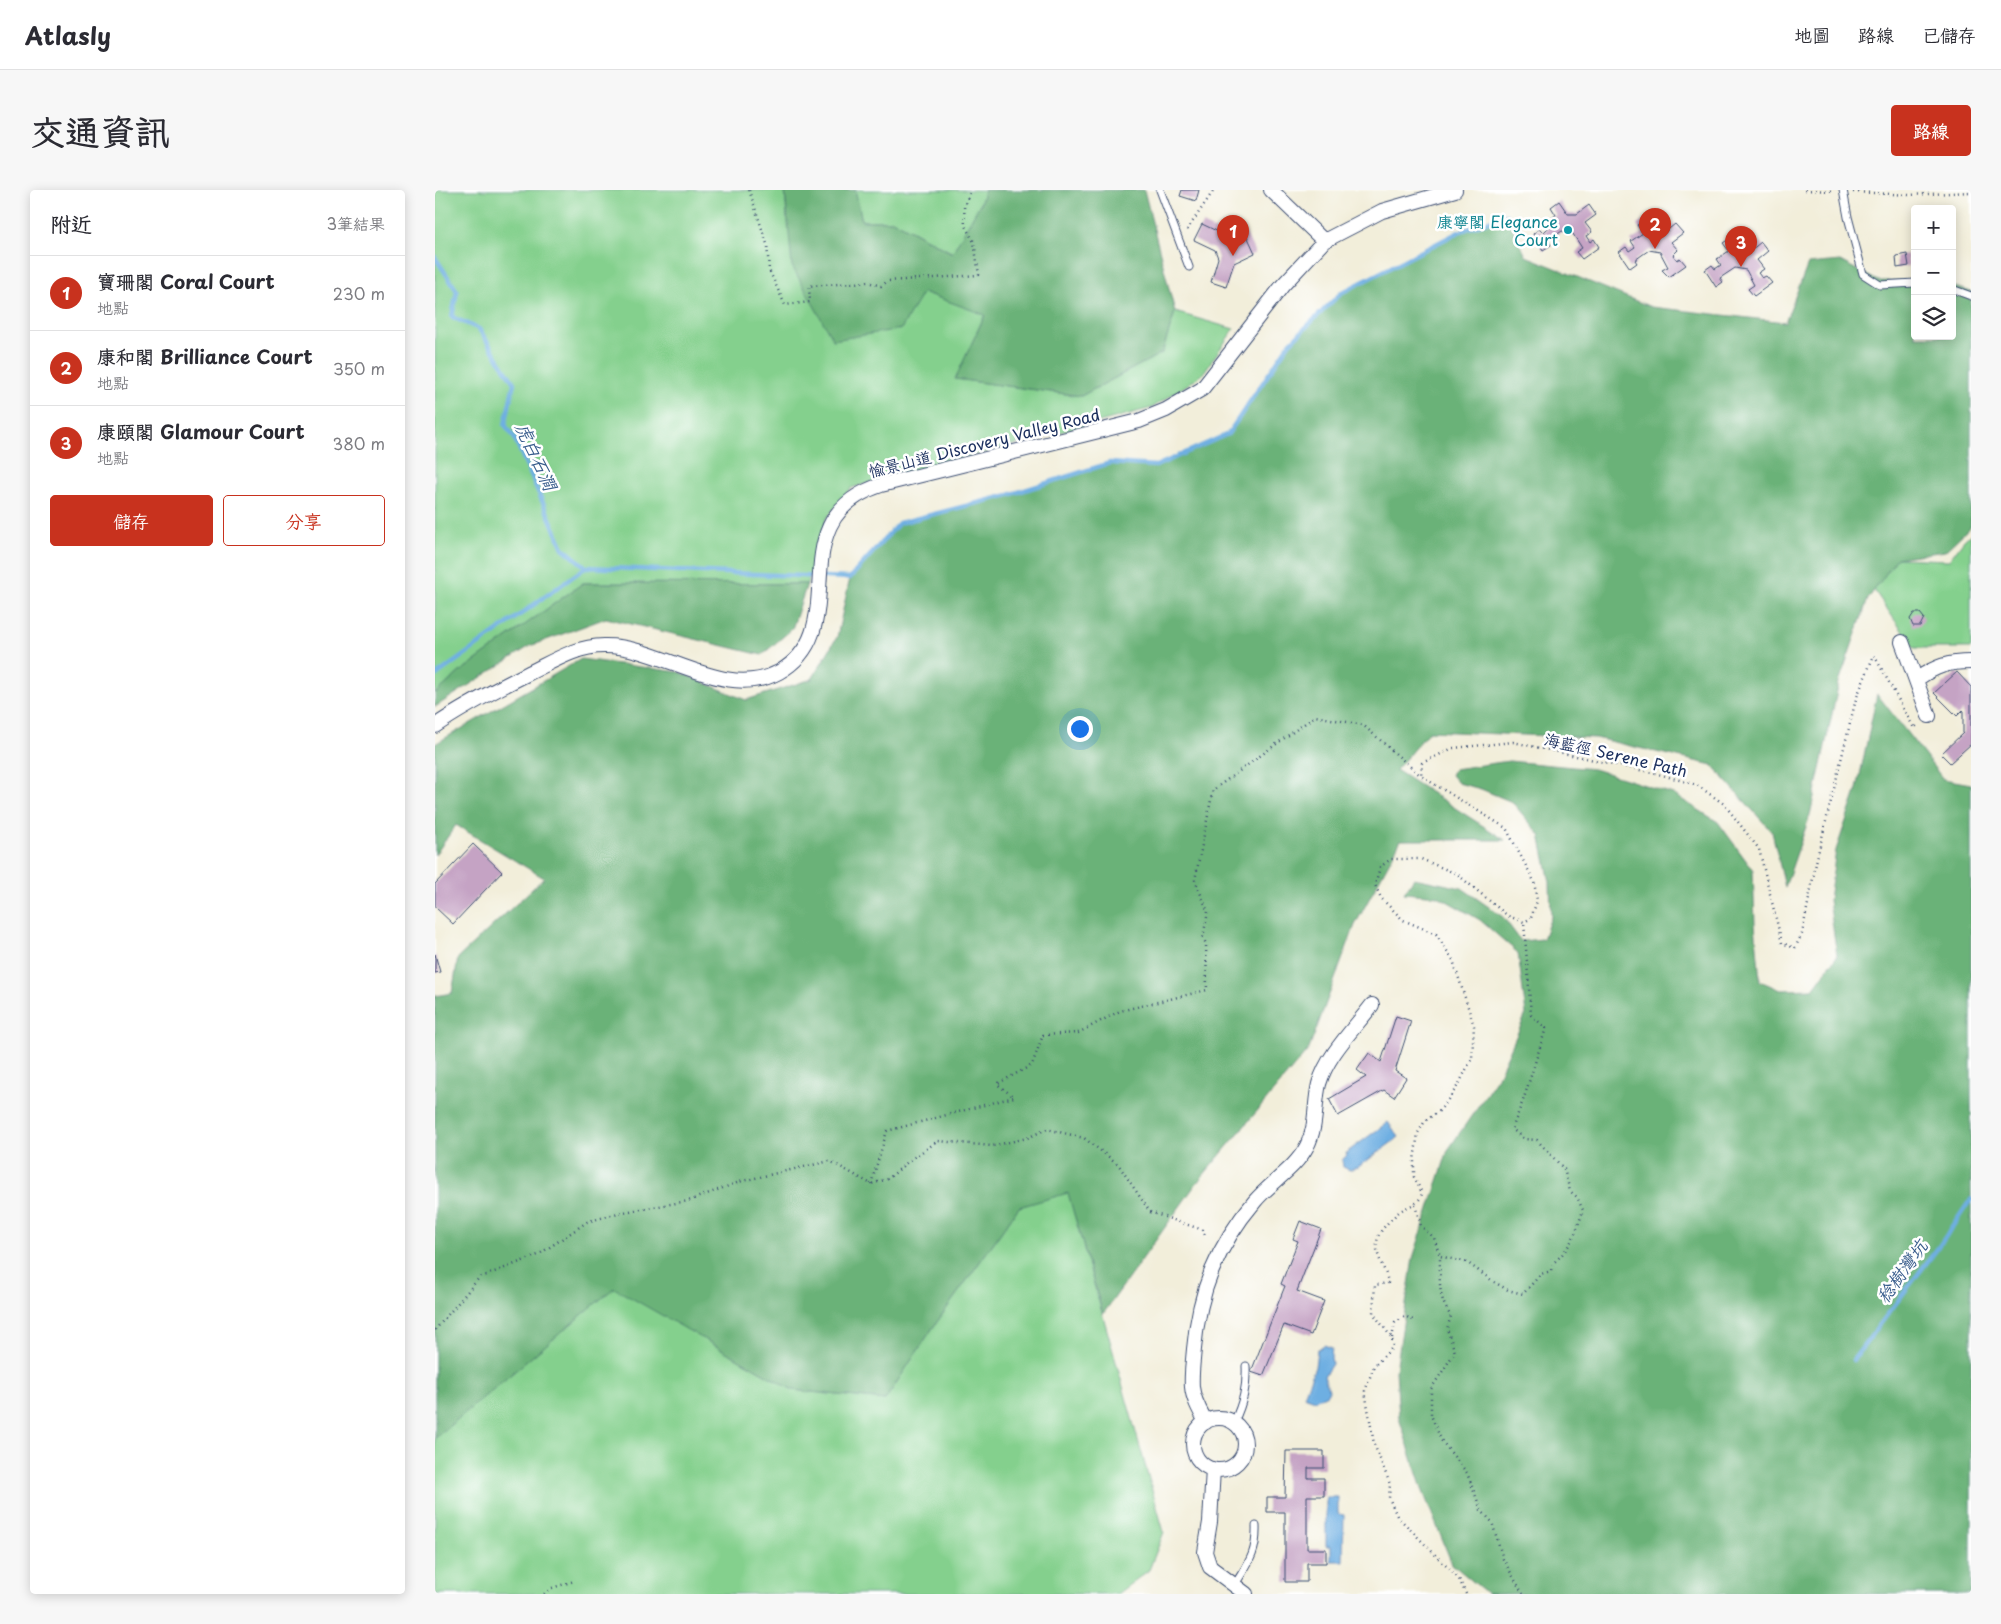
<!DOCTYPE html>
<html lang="zh-TW">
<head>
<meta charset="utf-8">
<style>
  :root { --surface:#fff; --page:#f7f7f7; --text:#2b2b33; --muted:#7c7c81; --line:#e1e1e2; --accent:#c8321e }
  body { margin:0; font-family:"Playpen Sans","LXGW WenKai TC",sans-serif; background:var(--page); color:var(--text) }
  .controls { position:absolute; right:15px; top:15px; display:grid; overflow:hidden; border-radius:5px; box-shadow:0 2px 12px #0003 }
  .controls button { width:45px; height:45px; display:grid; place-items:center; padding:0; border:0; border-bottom:1px solid var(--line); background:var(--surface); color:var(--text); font:25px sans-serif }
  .you { position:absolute; left:644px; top:538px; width:18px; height:18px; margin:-12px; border:4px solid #fff; border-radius:50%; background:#1a73e8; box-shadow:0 0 0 8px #1a73e833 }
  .badge { display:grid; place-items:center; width:32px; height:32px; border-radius:50%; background:var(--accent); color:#fff; font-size:16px; font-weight:700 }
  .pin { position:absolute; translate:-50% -41px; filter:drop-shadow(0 1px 2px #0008) }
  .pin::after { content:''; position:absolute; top:26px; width:18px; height:15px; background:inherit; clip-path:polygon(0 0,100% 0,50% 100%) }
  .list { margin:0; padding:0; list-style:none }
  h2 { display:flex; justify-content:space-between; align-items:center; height:65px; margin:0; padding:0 20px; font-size:21px }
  h2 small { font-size:16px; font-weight:400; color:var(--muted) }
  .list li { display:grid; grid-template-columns:32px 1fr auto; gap:15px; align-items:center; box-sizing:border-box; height:75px; padding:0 20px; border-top:1px solid var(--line) }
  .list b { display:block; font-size:19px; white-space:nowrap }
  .list p { margin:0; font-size:16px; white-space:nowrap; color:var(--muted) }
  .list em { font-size:16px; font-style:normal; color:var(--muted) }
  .actions { display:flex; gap:10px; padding:15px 20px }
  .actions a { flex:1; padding:11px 0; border:1px solid var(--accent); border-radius:5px; text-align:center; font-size:18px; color:var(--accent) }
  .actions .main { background:var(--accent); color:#fff }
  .icon { flex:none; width:28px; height:28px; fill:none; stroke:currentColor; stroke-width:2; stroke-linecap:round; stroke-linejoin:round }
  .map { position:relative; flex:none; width:1536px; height:1404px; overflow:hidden; border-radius:5px }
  header { display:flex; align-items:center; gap:30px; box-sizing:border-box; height:70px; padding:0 25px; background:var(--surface); border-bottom:1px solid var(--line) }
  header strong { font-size:24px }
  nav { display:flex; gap:28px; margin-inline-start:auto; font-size:18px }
  .intro { display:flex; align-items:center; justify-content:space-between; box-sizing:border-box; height:120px; padding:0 30px }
  h1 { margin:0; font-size:35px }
  .button { padding:12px 22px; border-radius:5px; background:var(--accent); color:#fff; font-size:18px; font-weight:700 }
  main { display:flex; gap:30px; padding:0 30px }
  aside { flex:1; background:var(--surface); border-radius:5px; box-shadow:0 2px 12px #0003 }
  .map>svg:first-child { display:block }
  .green { fill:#84d08d; stroke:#508076 }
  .forest { fill:#6bb278; stroke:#43706b }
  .water { fill:#6eafe2; stroke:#446fa0 }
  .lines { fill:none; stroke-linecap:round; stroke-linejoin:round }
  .stream { stroke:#6eafe2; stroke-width:4.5 }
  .building { fill:#c5a3c4 }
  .service-casing { stroke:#3b4c71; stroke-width:9 }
  .minor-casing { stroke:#3b4c71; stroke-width:16 }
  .path { stroke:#3b4c71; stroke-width:2.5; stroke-dasharray:1 4; stroke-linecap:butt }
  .service { stroke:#fff; stroke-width:7 }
  .minor { stroke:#fff; stroke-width:14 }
  .culture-dot { fill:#0f9aa8; stroke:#fff; stroke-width:2 }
  .labels { text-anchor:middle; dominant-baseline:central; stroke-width:5; stroke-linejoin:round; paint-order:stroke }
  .culture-label { font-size:16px; fill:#0d838f; stroke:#fff; text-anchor:end }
  .street-label { font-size:16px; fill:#1b2f5e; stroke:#fff }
  .water-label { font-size:18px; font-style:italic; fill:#385c8c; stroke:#fff }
</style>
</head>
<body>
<header>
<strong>Atlasly</strong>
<nav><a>地圖</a><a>路線</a><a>已儲存</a></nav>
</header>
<div class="intro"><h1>交通資訊</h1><a class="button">路線</a></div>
<main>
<aside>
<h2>附近<small>3筆結果</small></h2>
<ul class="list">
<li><span class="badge">1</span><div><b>寶珊閣 Coral Court</b><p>地點</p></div><em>230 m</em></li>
<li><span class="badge">2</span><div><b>康和閣 Brilliance Court</b><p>地點</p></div><em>350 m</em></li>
<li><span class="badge">3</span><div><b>康頤閣 Glamour Court</b><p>地點</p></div><em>380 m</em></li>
</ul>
<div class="actions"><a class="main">儲存</a><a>分享</a></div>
</aside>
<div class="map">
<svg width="1536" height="1404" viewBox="0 0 1536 1404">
  <rect width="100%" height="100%" fill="#fff"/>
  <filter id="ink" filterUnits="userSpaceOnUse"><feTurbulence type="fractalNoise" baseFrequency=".02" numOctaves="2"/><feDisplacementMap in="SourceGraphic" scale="10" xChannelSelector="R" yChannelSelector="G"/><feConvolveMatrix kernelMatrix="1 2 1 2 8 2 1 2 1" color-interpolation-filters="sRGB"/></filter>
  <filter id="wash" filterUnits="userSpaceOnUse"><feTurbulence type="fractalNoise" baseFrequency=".0096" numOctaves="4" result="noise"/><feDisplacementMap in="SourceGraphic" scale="20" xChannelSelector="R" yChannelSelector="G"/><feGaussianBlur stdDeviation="1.12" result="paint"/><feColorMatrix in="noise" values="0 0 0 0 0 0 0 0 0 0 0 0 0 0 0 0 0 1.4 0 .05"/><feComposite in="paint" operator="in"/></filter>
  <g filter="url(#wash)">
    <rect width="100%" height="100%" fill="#f2eeda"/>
    <!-- green -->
    <path class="green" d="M0 0H350L352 29 466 139 487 102 550 124 521 189 646 206 727 163 740 122 799 139 767 185 717 218 416 298 391 329 383 371 372 394 148 393 26 481 0 504Z
      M420 0H550L545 14 518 63 459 31H427Z
      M1536 344V458H1479L1439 400 1462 368 1514 370 1529 350Z
      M633 1002 729 1342 714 1380 682 1404H0V1248L179 1097 358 1200 450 1210 497 1139 584 1017Z"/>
    <!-- forest -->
    <path class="forest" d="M350 0H420L427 31H459L517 63 545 14 550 0H709L740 122 727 163 646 206 520 189 550 125 488 102 466 139 398 150 357 76Z
      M1071 25 1091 66 1216 117 1350 132 1373 74 1405 71 1443 91H1480V146H1517V96L1536 102V336L1510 361 1462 368 1433 409 1404 492 1375 625 1350 697 1337 642 1277 575 1161 548 994 541 961 580 1070 650H966L920 735 874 859 761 994 668 1124 633 1003 584 1017 497 1139 450 1210 358 1200 179 1098 0 1248V806L17 803 23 768 109 688 21 635 0 665V554L146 469 244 482 311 510 377 489 402 447 415 388 464 333 574 305 675 273 721 276 793 244 854 154 906 103 1024 42Z
      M148 393 372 394 357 439 327 465 171 428 95 456 0 517V504L26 481Z
      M1442 504 1508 589 1536 594V1404H1053L1017 1374 987 1299 964 1228 961 1180 978 1068 1013 960 1063 887 1091 824 1083 763 1045 730 1003 706 969 703 979 688 1027 698 1068 727 1086 751 1108 749 1116 727 1115 692 1105 645 1077 612 1046 599 1023 593 1016 585 1019 579 1074 571 1159 579 1238 604 1283 632 1318 680 1320 734 1325 791 1346 800 1378 799 1402 766 1394 710 1401 660 1422 599Z"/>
    <!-- water -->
    <path class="water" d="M953 932 964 947 922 978 921 977 915 980 908 977 907 970 912 965 911 963Z
      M889 1155 897 1158 896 1167 897 1174 889 1186 894 1200 892 1204 880 1210 869 1206 880 1177 882 1160Z
      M891 1307H903V1324L909 1325 908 1371H896V1356H891Z"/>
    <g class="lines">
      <!-- stream -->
      <path class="stream" d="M0 67 22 101 17 127 44 139 79 193 70 235 79 247 128 358 151 377
        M0 486 151 377 415 388 464 333 574 305 675 273 721 276 793 244 854 154 906 103 1024 42 1071 25
        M1418 1170 1505 1055 1536 1009"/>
    </g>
    <g id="blocks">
      <!-- building -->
      <path class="building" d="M747 0H764L761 11 745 6Z
        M1124 11 1133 24H1142L1154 15 1161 25 1150 33 1157 42 1151 46 1155 52 1159 49 1164 57 1147 69 1141 62 1147 58 1138 44 1127 41 1113 51 1116 55 1108 60 1098 44 1104 39 1108 43 1113 38 1110 33 1121 25 1116 17Z
        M1211 29 1220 42 1229 43 1240 34 1248 43 1236 52 1243 60 1238 65 1242 70 1245 68 1251 75 1234 87 1227 80 1233 77 1225 62 1214 60 1200 70 1202 73 1195 78 1184 62 1191 57 1194 61 1200 57 1196 51 1208 43 1202 35Z
        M767 34 790 45 808 37 820 63 799 73 791 97 776 92 783 68 780 60 759 50Z
        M1297 47 1306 60 1315 61 1326 52 1333 61 1322 70 1329 79 1323 83 1327 88 1331 86 1337 93 1319 106 1313 99 1319 95 1311 80 1300 78 1285 88 1288 92 1281 97 1270 80 1277 75 1280 79 1286 75 1282 69 1294 61 1288 53Z
        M1472 64 1474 76 1462 78 1461 66Z
        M1479 423H1485L1489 428 1485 436H1478L1475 429Z
        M1522 482 1536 497V554L1515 573 1506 564 1528 543V520L1522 526 1499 503Z
        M38 654 67 682 18 734 0 717V694Z
        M0 764 5 782 0 783Z
        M961 826 976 831 960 881 971 888 959 907 949 900 903 926 894 909 931 887 922 880 934 863 946 872Z
        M865 1031 886 1039 862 1101 889 1111 876 1145 849 1135 828 1186 816 1182 850 1096 846 1094 863 1051 858 1049Z
        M851 1261H889V1278H873V1288H889V1306H872V1359H891V1373H872V1392H850V1322H832V1307H850Z"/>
    </g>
  </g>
  <g filter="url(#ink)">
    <use href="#blocks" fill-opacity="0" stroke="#3b4c71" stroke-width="1"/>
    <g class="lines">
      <defs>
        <path id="service" d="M725 0 754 77
          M1408 0 1413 27 1428 84 1445 95 1480 93
          M1517 99 1536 106
          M799 1232C808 1213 812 1197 811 1176
          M799 1396C813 1373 822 1364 821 1336"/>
        <path id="minor" d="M836 0 889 51
          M1467 452 1494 526
          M1482 489C1501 476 1513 472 1536 472
          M0 536C29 516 60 500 92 484 117 472 141 456 169 456 226 455 289 512 344 482 423 438 340 330 446 295L704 231 731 220 767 199 848 95 889 51 947 21 1020 0
          M758 1254a26 26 0 1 1 52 0a26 26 0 1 1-52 0Z
          M771 1232C765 1221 758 1209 757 1197 756 1185 758 1171 759 1159 764 1101 782 1056 820 1011 836 992 860 979 872 956 882 937 879 914 884 894 892 865 919 839 937 815
          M778 1279 775 1332 770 1362 775 1377 811 1404"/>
      </defs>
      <!-- service casing -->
      <use href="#service" class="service-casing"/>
      <!-- minor casing -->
      <use href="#minor" class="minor-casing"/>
      <!-- path -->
      <path class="path" d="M314 0 332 54 334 80 350 115 375 112 374 96 433 92 446 96 453 91 544 85 539 52 530 36 529 16 536 0
        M1370 0 1400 1
        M1418 2 1475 5 1536 2
        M752 40 779 0
        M436 994 452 941 579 907 562 894 597 875 608 845 643 843 685 821 772 800 771 754 768 747 773 722 760 690 778 600 880 526 928 535 986 586
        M980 1015 986 1036 999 1048 1005 1066
        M0 1140 44 1088 103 1065 152 1032 183 1023 253 1011 307 991 395 971 436 994 453 989 475 970 503 951 557 956 592 948 612 939 649 948 683 974 715 1022 768 1040 770 1045
        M957 1148 960 1133 970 1126 980 1131
        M109 1404 117 1398 139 1391
        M1031 1404 1024 1389 962 1326 954 1308 955 1294 939 1254 930 1201 939 1176 958 1157 957 1148 938 1123 940 1095 953 1093C951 1076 938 1067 943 1047 946 1039 957 1028 964 1022 973 1015 984 1016 987 1003L979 987V970L983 943 990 931 1004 921 1010 914 1024 894 1037 868 1039 836 1018 770 1001 744 968 730 946 708 940 695 945 677 956 669H986L1022 684 1073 726 1089 732 1096 728 1102 711 1099 691 1071 638 986 586 987 573 1018 558 1078 552 1227 585 1262 595 1289 614 1324 659 1347 753 1360 758 1367 744 1382 668 1421 509 1439 465 1479 538 1484 534
        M1088 1404 1068 1369 1057 1332 1046 1320 1032 1283 1006 1250 996 1225V1199L1020 1162 1012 1139 1016 1126C1002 1107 1005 1089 1005 1066L1033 1073 1059 1092 1073 1100 1088 1104 1106 1084 1116 1081 1117 1074C1135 1060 1142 1041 1148 1020L1142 1007 1135 1001 1129 979 1102 950 1089 949 1077 939 1089 908 1111 838 1096 825 1089 732"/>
      <!-- service -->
      <use href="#service" class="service"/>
      <!-- minor -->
      <use href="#minor" class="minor"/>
    </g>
  </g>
  <!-- markers -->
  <circle class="culture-dot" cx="1133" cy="40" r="5"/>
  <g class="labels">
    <!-- culture labels -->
    <g class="culture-label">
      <text x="1123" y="31">康寧閣 Elegance<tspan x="1123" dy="18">Court</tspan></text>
    </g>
    <!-- street labels -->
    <g class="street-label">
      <text transform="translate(549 252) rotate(-14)">愉景山道 Discovery Valley Road</text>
      <text transform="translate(1181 564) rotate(13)">海藍徑 Serene Path</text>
    </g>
    <!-- water labels -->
    <g class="water-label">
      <text transform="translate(102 266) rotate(65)">虎白石澗</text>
      <text transform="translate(1466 1081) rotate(-54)">稔樹灣坑</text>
    </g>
  </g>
</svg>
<div class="controls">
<button>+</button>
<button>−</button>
<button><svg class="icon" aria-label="layers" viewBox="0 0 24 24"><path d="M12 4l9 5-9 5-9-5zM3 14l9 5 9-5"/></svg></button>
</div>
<div class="you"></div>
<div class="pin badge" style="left:798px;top:66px">1</div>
<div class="pin badge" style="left:1220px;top:59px">2</div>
<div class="pin badge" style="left:1306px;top:77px">3</div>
</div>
</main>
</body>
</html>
